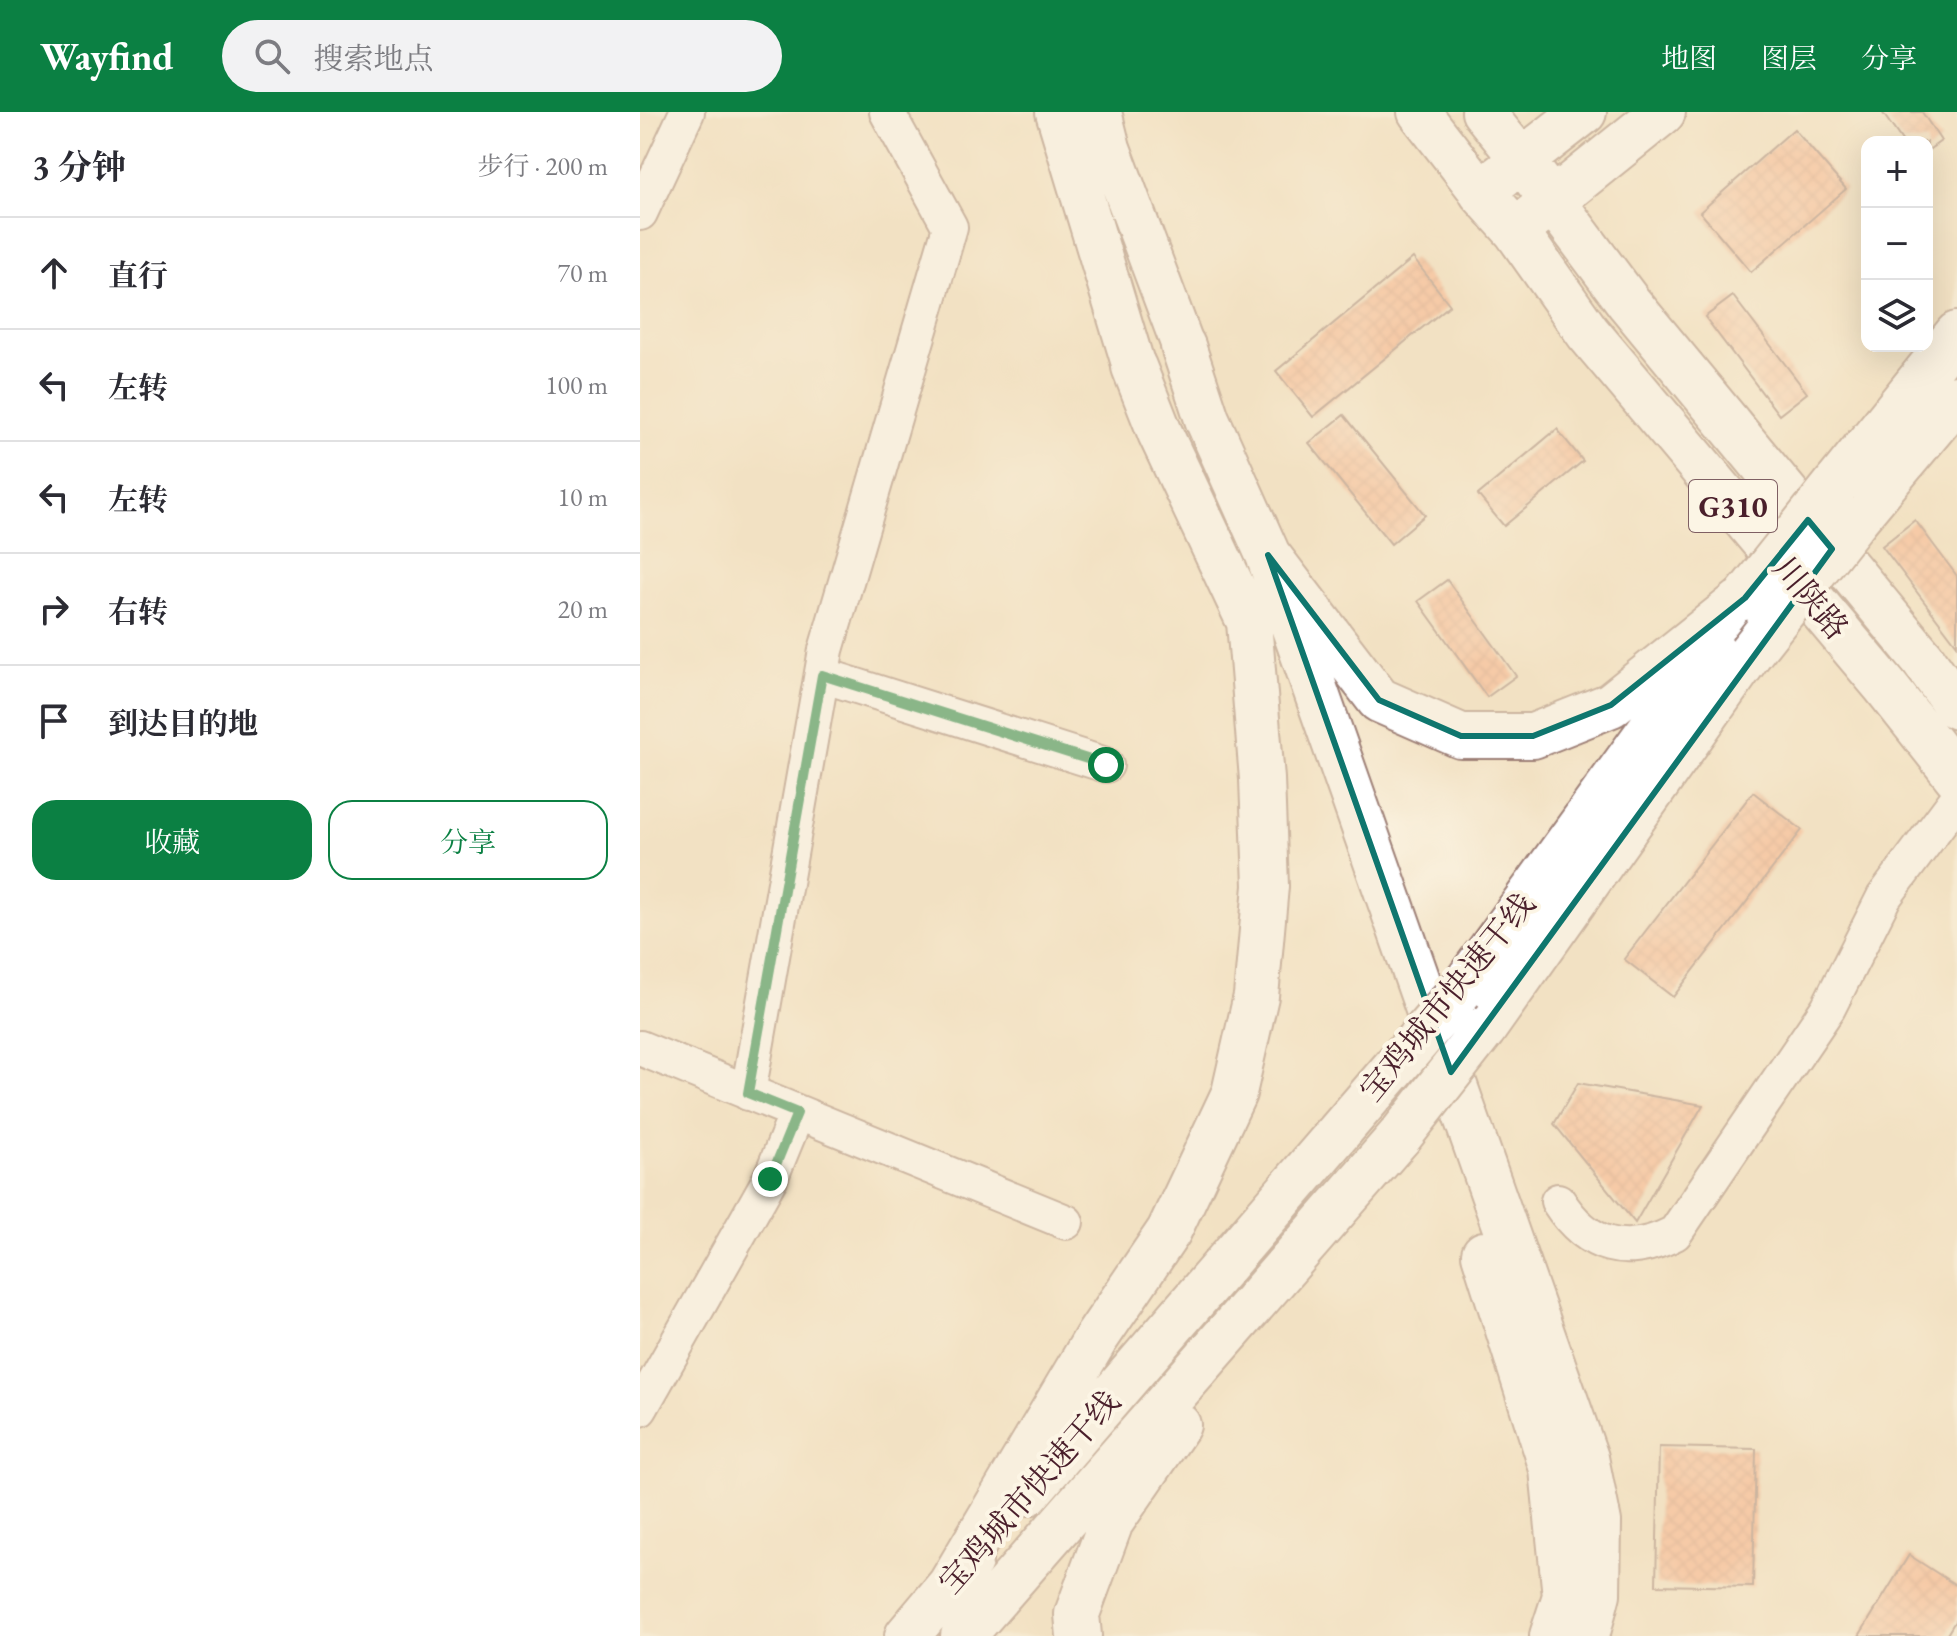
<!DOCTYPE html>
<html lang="zh">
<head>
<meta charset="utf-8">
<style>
  :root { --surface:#fff; --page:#f2f2f3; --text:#2b2b33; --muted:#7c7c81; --line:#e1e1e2; --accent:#0b8043 }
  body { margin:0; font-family:"EB Garamond","Noto Serif SC",serif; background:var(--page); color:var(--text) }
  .controls { position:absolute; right:24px; top:24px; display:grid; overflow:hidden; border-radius:16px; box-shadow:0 8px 32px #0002 }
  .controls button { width:72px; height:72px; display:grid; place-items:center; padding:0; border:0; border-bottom:2px solid var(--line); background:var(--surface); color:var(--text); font:40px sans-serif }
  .stop { position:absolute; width:24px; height:24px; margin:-18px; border:6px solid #0b8043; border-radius:50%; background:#fff }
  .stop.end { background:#0b8043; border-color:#fff; box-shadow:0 2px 8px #0008 }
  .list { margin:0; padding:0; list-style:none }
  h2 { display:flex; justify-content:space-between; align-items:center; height:104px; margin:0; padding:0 32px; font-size:34px }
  h2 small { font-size:26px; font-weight:400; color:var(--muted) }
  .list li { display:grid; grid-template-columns:52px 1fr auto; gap:24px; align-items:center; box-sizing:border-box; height:112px; padding:0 32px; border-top:2px solid var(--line) }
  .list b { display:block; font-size:30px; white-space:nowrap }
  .list em { font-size:26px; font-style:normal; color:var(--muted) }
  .actions { display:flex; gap:16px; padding:24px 32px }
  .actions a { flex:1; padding:18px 0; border:2px solid var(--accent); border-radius:24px; text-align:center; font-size:28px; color:var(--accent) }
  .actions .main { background:var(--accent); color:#fff }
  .icon { flex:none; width:44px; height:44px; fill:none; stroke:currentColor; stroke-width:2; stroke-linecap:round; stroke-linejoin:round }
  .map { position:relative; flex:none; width:1317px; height:1524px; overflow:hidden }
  header { display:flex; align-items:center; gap:48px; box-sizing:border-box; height:112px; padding:0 40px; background:var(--accent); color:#fff }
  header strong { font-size:38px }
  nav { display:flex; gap:44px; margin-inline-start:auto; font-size:28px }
  .search { width:560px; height:72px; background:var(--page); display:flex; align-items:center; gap:20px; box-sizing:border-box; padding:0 28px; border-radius:44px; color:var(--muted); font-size:30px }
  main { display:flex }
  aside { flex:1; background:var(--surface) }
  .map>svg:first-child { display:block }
  .building { fill:url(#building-cross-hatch) }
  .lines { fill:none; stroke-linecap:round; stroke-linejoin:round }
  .minor-casing { stroke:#9e8077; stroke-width:38 }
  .major-casing { stroke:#9e8077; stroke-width:46 }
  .highway-casing { stroke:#9e8077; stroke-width:48 }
  .minor { stroke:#fff; stroke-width:34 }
  .major { stroke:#fff; stroke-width:42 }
  .highway { stroke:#fff; stroke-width:44 }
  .highway-bridge-casing { stroke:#9e8077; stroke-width:48; stroke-linecap:butt }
  .highway-bridge { stroke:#fff; stroke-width:44 }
  .route { stroke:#0b8043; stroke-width:10 }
  .marked { fill:none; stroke:#0f766e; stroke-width:6; stroke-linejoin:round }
  .labels { text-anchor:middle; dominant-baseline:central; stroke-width:8; stroke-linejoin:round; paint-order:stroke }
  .shield { fill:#fcf5e5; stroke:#7f5f63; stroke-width:2 }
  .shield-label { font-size:30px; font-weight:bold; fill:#4a1f2b }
  .street-label { font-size:32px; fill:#4a1f2b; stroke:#fcf5e5 }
</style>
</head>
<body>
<header>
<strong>Wayfind</strong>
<div class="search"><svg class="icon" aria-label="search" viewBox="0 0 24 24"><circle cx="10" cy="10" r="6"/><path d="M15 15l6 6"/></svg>搜索地点</div>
<nav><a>地图</a><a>图层</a><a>分享</a></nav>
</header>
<main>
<aside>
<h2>3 分钟<small>步行 · 200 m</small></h2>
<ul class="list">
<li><svg class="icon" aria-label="ahead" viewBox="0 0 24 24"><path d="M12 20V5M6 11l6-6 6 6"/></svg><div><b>直行</b></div><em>70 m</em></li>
<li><svg class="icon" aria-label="left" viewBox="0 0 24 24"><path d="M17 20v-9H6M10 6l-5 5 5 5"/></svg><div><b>左转</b></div><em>100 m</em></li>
<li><svg class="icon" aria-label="left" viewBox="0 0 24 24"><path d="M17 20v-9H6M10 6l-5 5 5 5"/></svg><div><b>左转</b></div><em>10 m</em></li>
<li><svg class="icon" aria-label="right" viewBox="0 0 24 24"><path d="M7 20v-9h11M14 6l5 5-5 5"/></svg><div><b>右转</b></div><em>20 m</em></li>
<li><svg class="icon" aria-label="arrive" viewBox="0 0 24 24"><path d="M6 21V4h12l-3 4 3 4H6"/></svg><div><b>到达目的地</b></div></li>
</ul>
<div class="actions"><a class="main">收藏</a><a>分享</a></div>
</aside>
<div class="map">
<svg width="1317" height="1524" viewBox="0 0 1317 1524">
  <defs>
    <pattern id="building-cross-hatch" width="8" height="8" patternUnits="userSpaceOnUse" patternTransform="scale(2)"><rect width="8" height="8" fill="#faae86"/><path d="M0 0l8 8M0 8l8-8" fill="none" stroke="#d89574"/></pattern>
  </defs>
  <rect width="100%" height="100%" fill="#fcf5e5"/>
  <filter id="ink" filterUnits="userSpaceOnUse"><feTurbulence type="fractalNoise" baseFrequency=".0125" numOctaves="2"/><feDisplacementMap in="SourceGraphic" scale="16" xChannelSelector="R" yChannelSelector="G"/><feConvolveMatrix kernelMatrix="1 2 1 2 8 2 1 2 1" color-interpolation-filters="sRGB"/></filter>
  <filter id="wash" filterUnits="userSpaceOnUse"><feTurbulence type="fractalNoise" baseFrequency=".006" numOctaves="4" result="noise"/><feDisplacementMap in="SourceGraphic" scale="32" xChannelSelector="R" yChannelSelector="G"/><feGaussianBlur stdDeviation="1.8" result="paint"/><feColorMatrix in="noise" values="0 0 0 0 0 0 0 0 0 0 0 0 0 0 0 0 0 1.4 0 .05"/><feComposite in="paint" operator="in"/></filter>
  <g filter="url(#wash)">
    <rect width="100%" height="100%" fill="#f2e1c3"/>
    <g id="blocks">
      <!-- building -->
      <path class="building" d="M1242 0H1282L1301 29 1287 39V30H1263Z
        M1154 17 1206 77 1111 160 1060 100Z
        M773 146 810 193 673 305 636 259Z
        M1093 184 1167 281 1139 303 1065 205Z
        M704 303 785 403 751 432 669 331Z
        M917 317 943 349 864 414 838 383Z
        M1275 408 1317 464V533L1242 434Z
        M807 468 876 564 847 585 778 489Z
        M1113 680 1162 718 1033 885 984 847Z
        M938 971 1063 993 995 1111 914 1012Z
        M1019 1335 1116 1337 1113 1475 1016 1473Z
        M1269 1443 1317 1474V1506L1306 1524H1219Z"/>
    </g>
  </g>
  <g filter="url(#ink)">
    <use href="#blocks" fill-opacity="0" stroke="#9e8077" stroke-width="2"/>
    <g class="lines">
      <defs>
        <path id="minor" d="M0 101 47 0
          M182 563 466 653
          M0 936 426 1110
          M108 981 186 538 310 115 247 0
          M918 1089C948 1136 986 1146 1035 1121L1188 896 1244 785 1317 687
          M0 1297 130 1067 157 1001"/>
        <path id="major" d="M417 0 494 255
          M460 0 469 36 543 234
          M779 0 841 80
          M843 0 882 48"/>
        <path id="highway" d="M944 0 841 80 876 119 948 221 1245 574 1317 665
          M882 48 989 191 1283 547 1317 595
          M890 107 1023 0
          M543 234 567 307 628 443 739 588 821 624H893L971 593 1105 486
          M1196 372 1317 222
          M1215 408 1317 286
          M628 443 946 1346 959 1410 958 1482 947 1524
          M821 878 1071 533
          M844 917 1110 541
          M844 1142 912 1357 925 1484 912 1524
          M388 1381 736 977
          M311 1471 455 1228 529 1119 594 981 616 884 626 774 622 667 609 510 520 321 494 255
          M267 1524 330 1449
          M323 1524 760 1024
          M439 1524 437 1502 471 1410 538 1313"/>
      </defs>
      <!-- minor casing -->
      <use href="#minor" class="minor-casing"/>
      <!-- major casing -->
      <use href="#major" class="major-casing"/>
      <!-- highway casing -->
      <use href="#highway" class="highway-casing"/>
      <!-- minor -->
      <use href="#minor" class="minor"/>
      <!-- major -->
      <use href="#major" class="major"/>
      <!-- highway -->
      <use href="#highway" class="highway"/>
      <defs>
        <path id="highway-bridge" d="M1105 486 1196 372
          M1110 541 1215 408
          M736 977 821 878
          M760 1024 844 917"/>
      </defs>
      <!-- highway-bridge casing -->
      <use href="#highway-bridge" class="highway-bridge-casing"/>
      <!-- highway-bridge -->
      <use href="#highway-bridge" class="highway-bridge"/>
    </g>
  </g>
  <g class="lines" filter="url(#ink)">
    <!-- route -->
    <path class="route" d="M130 1067 157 1001 108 981 182 563 466 653"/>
  </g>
  <!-- marked area -->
  <path d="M0 0H1317V1524H0ZM1168 408 1192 437 811 960 628 443 739 588 821 624H893L971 593 1105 486Z" fill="#f2e1c3" fill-opacity=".55" fill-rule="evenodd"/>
  <path class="marked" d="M1168 408 1192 437 811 960 628 443 739 588 821 624H893L971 593 1105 486Z"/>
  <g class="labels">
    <!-- shield labels -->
    <rect class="shield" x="1049" y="368" width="88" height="52" rx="6"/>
    <g class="shield-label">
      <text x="1093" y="394">G310</text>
    </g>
    <!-- street labels -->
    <g class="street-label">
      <text transform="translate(1171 486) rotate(50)">川陕路</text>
      <text transform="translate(807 885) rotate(-51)">宝鸡城市快速干线</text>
      <text transform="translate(389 1380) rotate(-49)">宝鸡城市快速干线</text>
    </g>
  </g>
</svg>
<div class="controls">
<button>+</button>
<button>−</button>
<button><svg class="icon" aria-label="layers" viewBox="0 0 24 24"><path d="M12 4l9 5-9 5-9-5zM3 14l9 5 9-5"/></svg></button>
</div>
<div class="stop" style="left:466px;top:653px"></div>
<div class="stop end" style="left:130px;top:1067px"></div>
</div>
</main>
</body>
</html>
